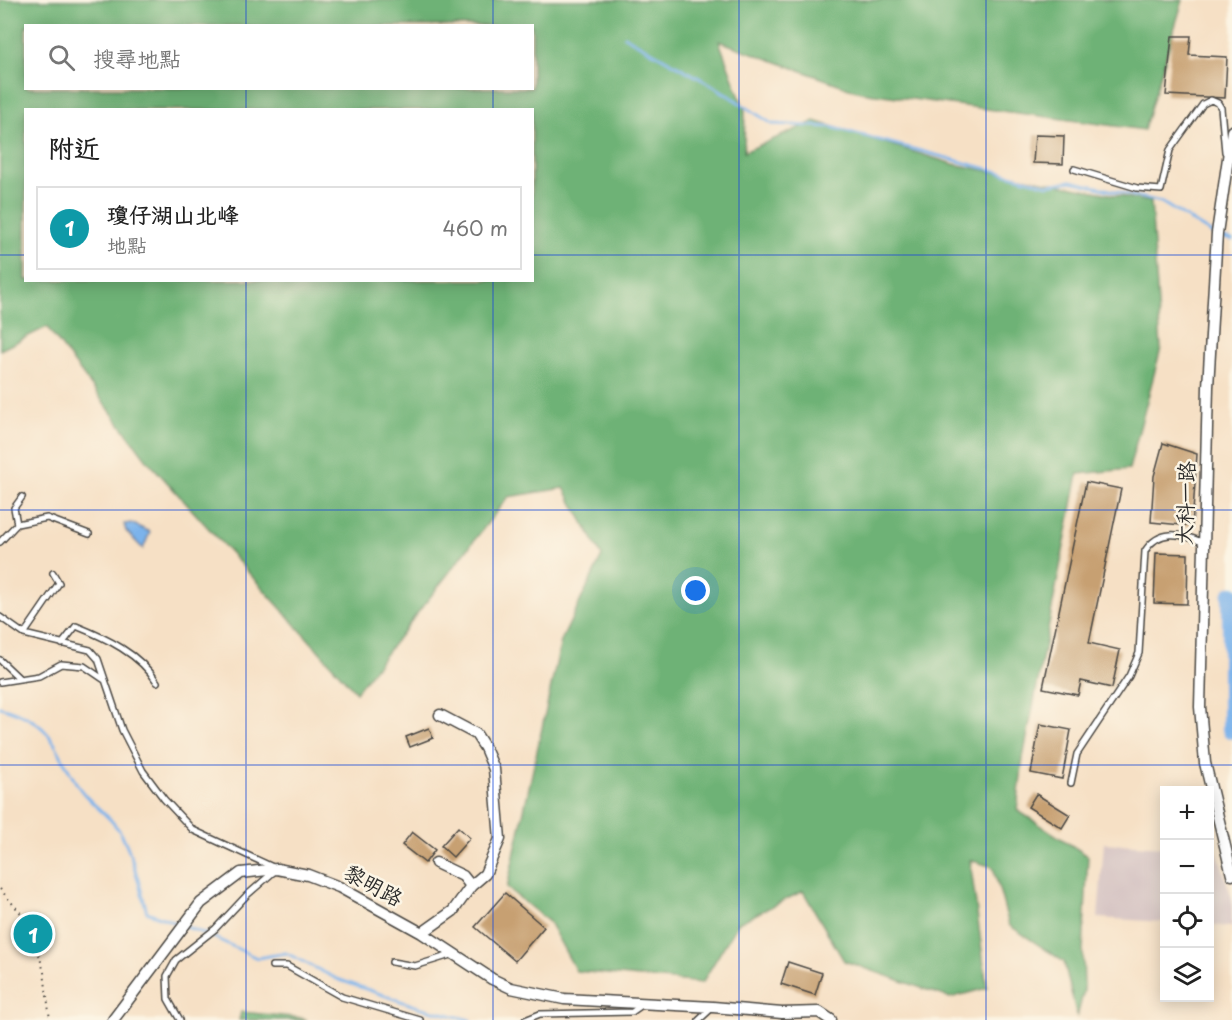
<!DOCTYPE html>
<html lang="zh-TW">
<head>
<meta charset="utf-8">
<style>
  :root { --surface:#fff; --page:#f2f2f2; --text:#222; --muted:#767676; --line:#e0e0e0; --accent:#c8321e }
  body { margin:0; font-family:"Playpen Sans","LXGW WenKai TC",sans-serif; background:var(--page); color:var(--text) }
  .controls { position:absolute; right:18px; bottom:18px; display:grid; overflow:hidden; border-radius:0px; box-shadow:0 3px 15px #0003 }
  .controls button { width:54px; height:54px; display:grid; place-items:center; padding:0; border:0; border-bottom:2px solid var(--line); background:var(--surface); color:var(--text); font:30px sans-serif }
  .you { position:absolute; left:696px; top:591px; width:21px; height:21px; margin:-15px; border:4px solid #fff; border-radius:50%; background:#1a73e8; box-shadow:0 0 0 9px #1a73e833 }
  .badge { display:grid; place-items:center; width:39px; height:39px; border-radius:50%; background:var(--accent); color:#fff; font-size:20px; font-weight:700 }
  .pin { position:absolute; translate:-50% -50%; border:3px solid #fff; box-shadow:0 2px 6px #0006 }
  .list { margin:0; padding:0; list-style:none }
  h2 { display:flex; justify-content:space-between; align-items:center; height:78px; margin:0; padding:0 24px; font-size:26px }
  h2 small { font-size:20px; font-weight:400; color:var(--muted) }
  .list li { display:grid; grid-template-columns:39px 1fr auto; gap:18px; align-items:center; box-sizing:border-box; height:84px; margin:0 12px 12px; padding:0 12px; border:2px solid var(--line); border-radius:0px }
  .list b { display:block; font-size:22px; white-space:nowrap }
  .list p { margin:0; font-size:20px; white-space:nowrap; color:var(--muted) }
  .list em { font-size:20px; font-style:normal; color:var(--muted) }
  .icon { flex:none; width:33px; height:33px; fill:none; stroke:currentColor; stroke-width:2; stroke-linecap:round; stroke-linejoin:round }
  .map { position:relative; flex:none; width:1232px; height:1020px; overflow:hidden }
  .search { position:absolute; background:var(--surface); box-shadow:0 3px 15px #0003; left:24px; top:24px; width:510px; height:66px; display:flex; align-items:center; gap:15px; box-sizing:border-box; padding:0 21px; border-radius:0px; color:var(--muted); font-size:22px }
  .panel { position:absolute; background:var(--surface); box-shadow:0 3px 15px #0003; left:24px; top:108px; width:510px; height:174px; border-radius:0px }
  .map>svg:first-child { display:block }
  .industrial { fill:#d2bfc0 }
  .forest { fill:#6eb276; stroke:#4c6e50; stroke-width:1.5; fill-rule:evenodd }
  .water { fill:#7cb3eb; stroke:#546f8b; stroke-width:1.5 }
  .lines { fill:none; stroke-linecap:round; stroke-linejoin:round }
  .stream { stroke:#7cb3eb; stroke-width:3 }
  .river { stroke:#7cb3eb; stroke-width:20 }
  .building { fill:#c7a072 }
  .lane-casing { stroke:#494642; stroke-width:8 }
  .street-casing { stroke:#494642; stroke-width:13 }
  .path { stroke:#494642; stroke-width:2; stroke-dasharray:1.5 4.5; stroke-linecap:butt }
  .lane { stroke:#fff; stroke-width:5 }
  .street { stroke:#fff; stroke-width:10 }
  .grid { fill:none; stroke:#1d4ed8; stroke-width:1.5; stroke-opacity:0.55 }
  .labels { text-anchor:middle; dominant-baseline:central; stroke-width:5; stroke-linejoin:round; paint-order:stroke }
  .street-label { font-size:21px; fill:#2b2b2b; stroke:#fcf5e5 }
</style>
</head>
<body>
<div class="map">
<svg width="1232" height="1020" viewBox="0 0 1232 1020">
  <rect width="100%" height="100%" fill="#fcf5e5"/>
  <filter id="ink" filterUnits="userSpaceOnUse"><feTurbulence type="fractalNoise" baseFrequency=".0167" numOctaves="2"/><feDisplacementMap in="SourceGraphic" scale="12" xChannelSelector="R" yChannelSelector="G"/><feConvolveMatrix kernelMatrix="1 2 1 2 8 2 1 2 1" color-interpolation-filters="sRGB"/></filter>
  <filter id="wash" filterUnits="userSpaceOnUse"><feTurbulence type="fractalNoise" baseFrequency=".008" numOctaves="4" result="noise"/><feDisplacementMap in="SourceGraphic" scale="24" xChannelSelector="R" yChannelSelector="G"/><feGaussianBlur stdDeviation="1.35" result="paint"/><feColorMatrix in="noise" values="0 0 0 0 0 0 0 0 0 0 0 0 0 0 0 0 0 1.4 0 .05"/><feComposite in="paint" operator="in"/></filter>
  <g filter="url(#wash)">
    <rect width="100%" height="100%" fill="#f6e0c5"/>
    <!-- industrial -->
    <path class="industrial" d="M1104 843 1164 847V922L1098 918Z
      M1210 850 1217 851 1232 899V927L1210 925Z"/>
    <!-- forest -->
    <path class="forest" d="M0 0H1183L1144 130 860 92 719 41 745 111 744 152 815 121 953 164 1151 202 1161 348 1129 469 1078 474 1023 758 1017 810 1088 856 1083 950 1084 990 1077 1017 1064 962 1009 925 993 867 970 860 987 988 950 998 844 961 803 891 738 923 702 983 576 971 549 922 507 888 561 641 602 556 564 488 508 497 356 692 147 460 47 327 0 350ZM26 26H532V88H26ZM26 110H532V280H26Z
      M241 1012 303 1018 307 1020H239Z"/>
    <!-- water -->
    <path class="water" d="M131 523 150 532 143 549 126 531 124 524Z"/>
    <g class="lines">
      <!-- stream -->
      <path class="stream" d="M624 36 717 88 772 124 831 127 1048 185 1071 181 1161 202 1214 235
        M1220 237 1232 240
        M0 707C57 723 52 747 80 789 92 806 113 817 123 837 134 859 140 888 147 912L213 937 257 958 286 953 337 979 418 1007 470 1020"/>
      <!-- river -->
      <path class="river" d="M1232 596V729"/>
    </g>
    <g id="blocks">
      <!-- building -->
      <path class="building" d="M1172 36H1191L1189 55 1227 57 1225 98 1166 95Z
        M1035 135 1064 136 1063 164 1033 163Z
        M1163 443 1197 454 1192 526 1151 522 1154 476Z
        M1086 482 1121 489 1089 643 1120 650 1112 688 1081 681 1078 695 1043 688Z
        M1156 553 1188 554 1187 604 1154 603Z
        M1040 724 1071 730 1062 779 1031 773Z
        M429 728 433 738 410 747 406 737Z
        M1036 794 1070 815 1062 828 1028 807Z
        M458 827 470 838 453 857 441 846Z
        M412 832 435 850 425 863 402 845Z
        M505 893 544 927 515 961 475 927Z
        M788 962 822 973 815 995 781 984Z"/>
    </g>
  </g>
  <g filter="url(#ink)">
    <use href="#blocks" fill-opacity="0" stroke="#494642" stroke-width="1.5"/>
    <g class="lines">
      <defs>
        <path id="lane" d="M1074 169 1137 188 1161 190 1170 150 1203 104 1211 100 1218 103 1221 108 1225 152
          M17 524 14 508 22 497
          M0 542 17 524 47 518 89 534
          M0 617 24 634 90 650 98 659 122 730 143 771 164 799 193 830 277 869 246 896 215 929 176 960 167 976 168 999 180 1020
          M24 634 59 583 53 573
          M62 644 76 626C106 638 140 654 157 682
          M0 660 19 678
          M0 682 39 676 61 664 84 666 103 679
          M1071 783 1077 754 1129 676 1139 653 1145 551C1159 529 1180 533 1202 542
          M392 962 415 966 454 954
          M272 966H287L342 997 420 1020
          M525 1020 540 1014 632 1012 642 1005
          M699 1020 712 1008"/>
        <path id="street" d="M1232 131 1217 233 1208 387 1200 707 1205 763 1232 875
          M436 863 463 876 471 886
          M422 933 453 911 471 886 485 874 500 839 494 769 485 748 476 734 440 715
          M113 1020 201 903 241 873 277 869 308 875 339 887 422 933 492 979 511 988 564 999 713 1007 782 1013 819 1012 831 1020"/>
      </defs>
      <!-- lane casing -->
      <use href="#lane" class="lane-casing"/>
      <!-- street casing -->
      <use href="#street" class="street-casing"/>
      <!-- path -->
      <path class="path" d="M0 889 30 924 44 972 50 1020"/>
      <!-- lane -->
      <use href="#lane" class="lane"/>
      <!-- street -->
      <use href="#street" class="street"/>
    </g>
  </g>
  <!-- grid -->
  <path class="grid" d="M246 0V26M493 0V26M739 0V1020M986 0V1020M246 88V110M493 88V110M0 255H26M532 255H1232M246 280V1020M493 280V1020M0 510H1232M0 765H1232"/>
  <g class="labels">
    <!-- street labels -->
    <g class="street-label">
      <text transform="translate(1184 503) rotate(-88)">大科一路</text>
      <text transform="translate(374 884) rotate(28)">黎明路</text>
    </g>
  </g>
</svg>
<div class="controls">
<button>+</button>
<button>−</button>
<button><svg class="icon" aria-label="locate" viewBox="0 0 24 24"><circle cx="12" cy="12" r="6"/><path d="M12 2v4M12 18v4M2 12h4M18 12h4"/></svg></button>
<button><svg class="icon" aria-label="layers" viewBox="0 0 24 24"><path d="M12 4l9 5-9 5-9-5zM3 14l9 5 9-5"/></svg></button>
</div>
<div class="you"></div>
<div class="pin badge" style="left:33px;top:934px;background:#0f9aa8">1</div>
<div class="search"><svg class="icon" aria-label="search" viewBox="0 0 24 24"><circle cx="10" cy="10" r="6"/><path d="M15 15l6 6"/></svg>搜尋地點</div>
<section class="panel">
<h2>附近<small></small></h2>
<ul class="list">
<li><span class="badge" style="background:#0f9aa8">1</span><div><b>瓊仔湖山北峰</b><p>地點</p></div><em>460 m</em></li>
</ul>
</section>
</div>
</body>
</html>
